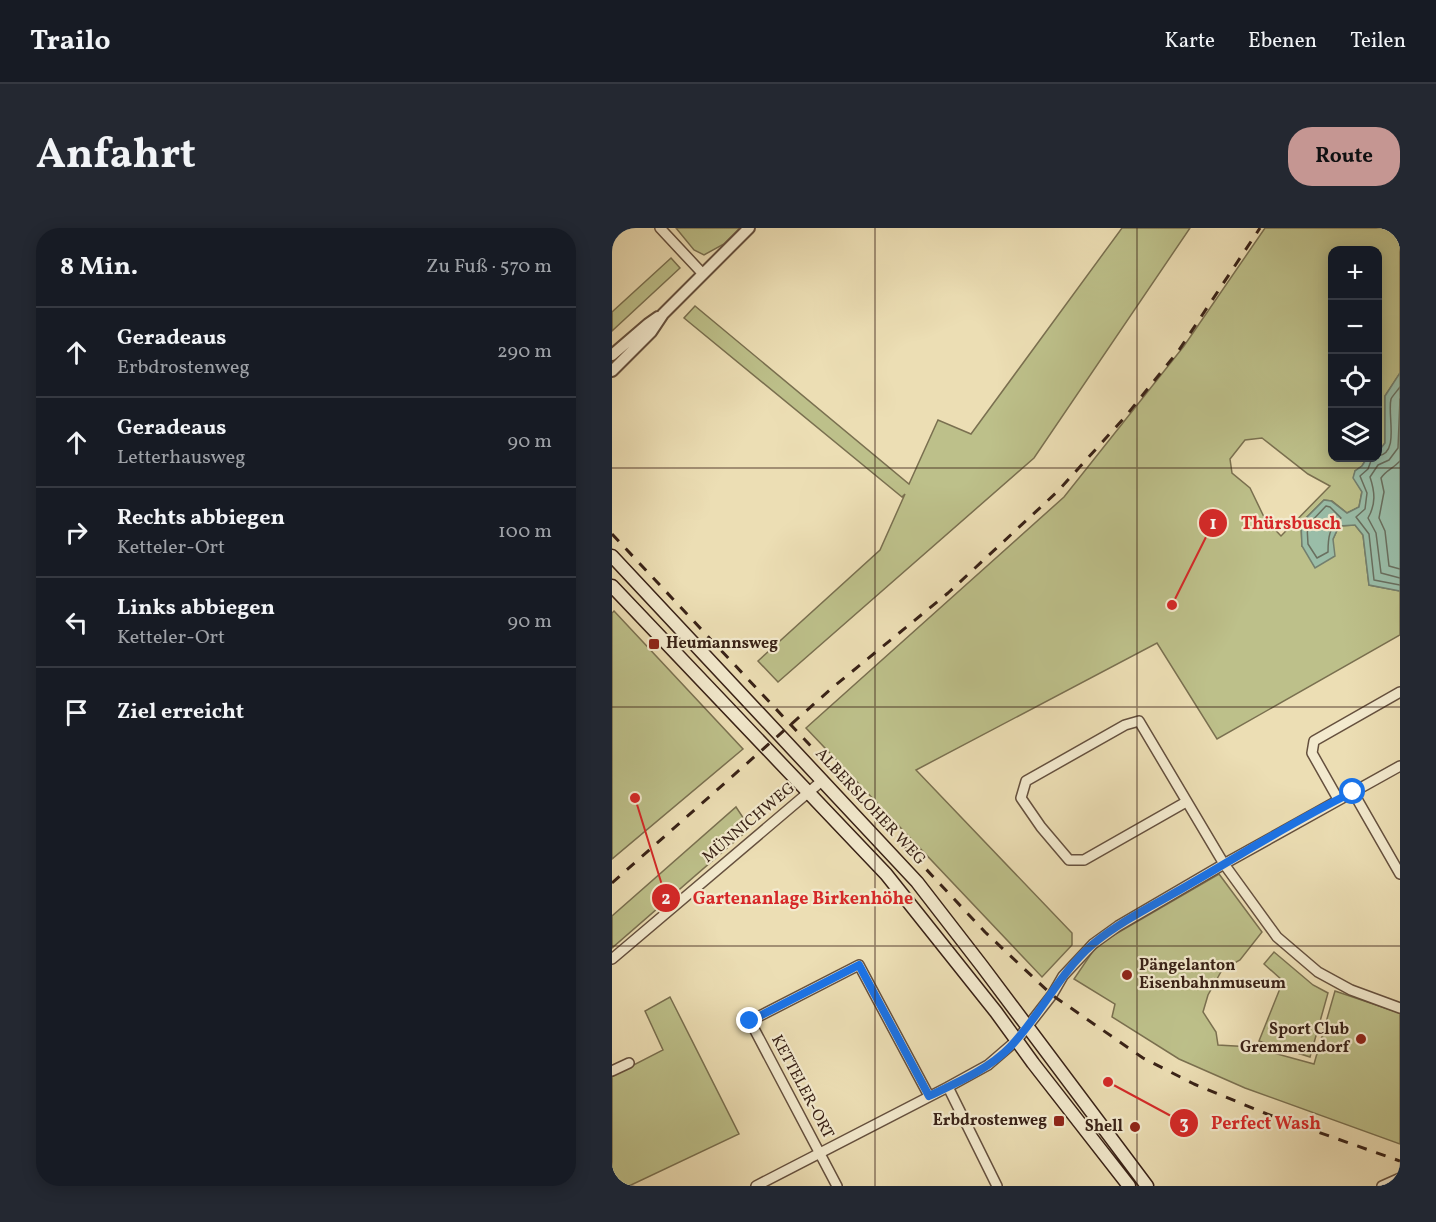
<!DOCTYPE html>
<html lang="de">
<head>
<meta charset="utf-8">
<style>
  :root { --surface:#171b24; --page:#242831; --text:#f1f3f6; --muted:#9ea1a6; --line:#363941; --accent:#c59692 }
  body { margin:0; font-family:Vollkorn,serif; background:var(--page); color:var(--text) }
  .controls { position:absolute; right:18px; top:18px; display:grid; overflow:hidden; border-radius:12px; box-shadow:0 3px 15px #0003 }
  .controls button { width:54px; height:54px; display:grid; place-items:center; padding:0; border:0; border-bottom:2px solid var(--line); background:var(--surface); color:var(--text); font:30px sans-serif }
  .stop { position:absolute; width:18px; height:18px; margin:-14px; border:4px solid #1a73e8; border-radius:50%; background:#fff }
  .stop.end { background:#1a73e8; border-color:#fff; box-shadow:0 2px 6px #0008 }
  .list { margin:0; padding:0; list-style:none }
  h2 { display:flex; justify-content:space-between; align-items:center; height:78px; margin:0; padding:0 24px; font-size:26px }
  h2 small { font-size:20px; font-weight:400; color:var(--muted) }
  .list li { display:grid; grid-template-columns:39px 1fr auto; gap:18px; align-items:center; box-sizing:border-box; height:90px; padding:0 24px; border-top:2px solid var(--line) }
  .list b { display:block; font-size:22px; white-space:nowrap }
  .list p { margin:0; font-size:20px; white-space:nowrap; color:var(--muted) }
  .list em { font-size:20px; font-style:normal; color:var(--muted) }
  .icon { flex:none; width:33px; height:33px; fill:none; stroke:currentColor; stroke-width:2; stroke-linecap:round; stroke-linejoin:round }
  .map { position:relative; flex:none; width:788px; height:958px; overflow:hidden; border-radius:24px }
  header { display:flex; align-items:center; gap:36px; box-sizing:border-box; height:84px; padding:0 30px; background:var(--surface); border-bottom:2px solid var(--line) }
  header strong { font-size:28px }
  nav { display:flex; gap:33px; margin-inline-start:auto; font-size:21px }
  .intro { display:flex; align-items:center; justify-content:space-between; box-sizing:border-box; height:144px; padding:0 36px }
  h1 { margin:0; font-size:42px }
  .button { padding:15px 27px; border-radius:24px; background:var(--accent); color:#111; font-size:21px; font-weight:700 }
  main { display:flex; gap:36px; padding:0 36px }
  aside { flex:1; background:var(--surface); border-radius:24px; box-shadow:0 3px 15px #0003 }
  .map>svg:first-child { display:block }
  .green { fill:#bdc08a; stroke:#7a7050; stroke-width:1.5; fill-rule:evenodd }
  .water { fill:#9abda8; stroke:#737f6e; stroke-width:1.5 }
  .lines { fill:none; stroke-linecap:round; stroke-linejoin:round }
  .shore { stroke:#696f5f; stroke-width:1.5 }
  .minor-casing { stroke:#65503e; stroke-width:12 }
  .tertiary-casing { stroke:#65503e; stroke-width:14 }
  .secondary-casing { stroke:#382116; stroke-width:15 }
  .minor { stroke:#f3eace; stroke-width:9 }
  .tertiary { stroke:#f3eace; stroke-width:10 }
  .secondary { stroke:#f3eace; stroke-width:12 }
  .rail { stroke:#382116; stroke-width:3; stroke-dasharray:10 10; stroke-linecap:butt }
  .route { stroke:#1a73e8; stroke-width:8 }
  .grid { fill:none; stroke:#382116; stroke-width:1.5; stroke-opacity:0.55 }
  .poi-dot { fill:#8f2418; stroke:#f3eace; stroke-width:2 }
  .labels { text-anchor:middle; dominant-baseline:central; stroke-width:4.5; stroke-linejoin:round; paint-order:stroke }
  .poi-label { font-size:16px; font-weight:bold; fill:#382116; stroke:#f3eace; text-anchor:end }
  .street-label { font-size:16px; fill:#382116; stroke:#f3eace }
  .leader { fill:none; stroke:#d62828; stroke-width:2 }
  .callout-dot { fill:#d62828; stroke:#f3eace; stroke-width:2 }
  .mark-label { font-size:18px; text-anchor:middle; font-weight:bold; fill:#fff }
  .callout-label { font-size:18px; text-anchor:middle; font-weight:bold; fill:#d62828; stroke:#f3eace; stroke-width:4.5; stroke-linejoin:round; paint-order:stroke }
</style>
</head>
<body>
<header>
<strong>Trailo</strong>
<nav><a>Karte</a><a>Ebenen</a><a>Teilen</a></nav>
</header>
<div class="intro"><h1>Anfahrt</h1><a class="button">Route</a></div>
<main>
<aside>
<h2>8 Min.<small>Zu Fuß · 570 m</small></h2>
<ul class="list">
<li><svg class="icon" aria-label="ahead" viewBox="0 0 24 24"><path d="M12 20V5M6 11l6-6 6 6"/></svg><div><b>Geradeaus</b><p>Erbdrostenweg</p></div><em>290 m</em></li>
<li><svg class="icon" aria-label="ahead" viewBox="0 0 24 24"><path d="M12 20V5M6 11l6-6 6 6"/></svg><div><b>Geradeaus</b><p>Letterhausweg</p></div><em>90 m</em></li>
<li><svg class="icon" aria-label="right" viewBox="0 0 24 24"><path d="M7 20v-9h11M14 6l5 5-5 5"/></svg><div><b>Rechts abbiegen</b><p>Ketteler-Ort</p></div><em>100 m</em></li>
<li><svg class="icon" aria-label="left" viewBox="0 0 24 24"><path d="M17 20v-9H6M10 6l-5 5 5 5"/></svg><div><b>Links abbiegen</b><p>Ketteler-Ort</p></div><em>90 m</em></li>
<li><svg class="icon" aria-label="arrive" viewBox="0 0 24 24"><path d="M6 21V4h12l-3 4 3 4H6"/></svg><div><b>Ziel erreicht</b></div></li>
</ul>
</aside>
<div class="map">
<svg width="788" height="958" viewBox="0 0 788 958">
  <rect width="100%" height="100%" fill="#ecdeb4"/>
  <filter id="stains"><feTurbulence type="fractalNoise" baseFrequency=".00333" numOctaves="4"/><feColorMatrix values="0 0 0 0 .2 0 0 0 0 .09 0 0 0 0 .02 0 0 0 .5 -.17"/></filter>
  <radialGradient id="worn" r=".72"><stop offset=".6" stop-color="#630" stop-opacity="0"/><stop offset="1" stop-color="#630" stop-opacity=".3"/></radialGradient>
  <!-- green -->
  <path class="green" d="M64 0H128L112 16 92 27 82 22Z
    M510 0H578L422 230 166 454 146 433 268 322 293 266 290 269 72 90 83 78 297 256 326 192 359 206Z
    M653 0H788V145L773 168V215L766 224V22H720V230H755L750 238 743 243 742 250 750 263 747 279 735 285 720 273 712 272 689 295 690 318 721 311 727 298 743 297 751 307 757 357 788 363V407L605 511 545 415 304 542 460 705V717L430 749 194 500 452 269 572 118ZM650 210 696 246 718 258 669 308 653 291 638 260 620 245 618 231 633 212Z
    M59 30 68 40 0 103V84Z
    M2 383 131 521 0 631V385Z
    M124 579 138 600 0 720V688Z
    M607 646 650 704 628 732 610 742 596 767 591 784 604 804 606 817 640 819 702 836 723 763 788 785V916L633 860 567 831 500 789 503 776 462 751 481 723 495 711Z
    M662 724 701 757 716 765 698 829 647 813 671 753 652 736Z
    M58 769 127 906 17 958H0V848L51 822 33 783Z"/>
  <!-- water -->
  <path class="water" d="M788 145V363L757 357 751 307 743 297 727 298 721 311 723 328 703 340 690 318 689 295 712 272 719 273 735 285 747 279 750 264 741 250 743 243 750 238 755 230H766V224L773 215V168Z"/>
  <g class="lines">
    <!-- shore -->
    <path class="shore" d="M788 171 786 220 777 232 766 237 758 249C763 264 764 276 756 290L764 305 769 345 788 350
      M766 228C788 225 775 187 779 171 781 167 786 162 788 159
      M760 230 756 241 748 248 755 265 753 281 744 289 757 306 762 352 788 357
      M788 233C782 240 774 242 769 250L772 264 767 290 773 303 777 338 788 341
      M714 278 718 279 729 290C717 299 716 310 716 324L705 330 696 316 695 298Z"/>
    <defs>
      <path id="minor" d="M48 0 91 46
        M741 564 788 646
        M726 571 700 525 702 513 788 464
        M574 574 472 632H457L429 599 409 570 414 553 513 497 527 493 612 636 665 709 706 744 739 762 788 780
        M0 731 211 552
        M0 843 17 835
        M336 859 385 958
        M144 958 336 859 376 837 405 812 440 767 451 748 481 716 506 698 612 636 788 538
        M225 958 138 793 247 737 317 868
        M770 958 788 950"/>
      <path id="tertiary" d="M0 127 36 96 46 89
        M0 143 39 104 51 86 137 0"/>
      <path id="secondary" d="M0 328 305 654 370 738 535 958
        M0 358 274 646 384 784 421 835 517 958"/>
    </defs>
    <!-- minor casing -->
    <use href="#minor" class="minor-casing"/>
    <!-- tertiary casing -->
    <use href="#tertiary" class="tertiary-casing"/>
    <!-- secondary casing -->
    <use href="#secondary" class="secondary-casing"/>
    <!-- minor -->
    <use href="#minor" class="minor"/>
    <!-- tertiary -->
    <use href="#tertiary" class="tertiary"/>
    <!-- secondary -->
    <use href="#secondary" class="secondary"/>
    <!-- rail -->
    <path class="rail" d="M0 306 373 704 440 767 531 830 582 856 655 886 788 933
      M0 655 220 460 336 365 445 264 513 189 567 122 648 0"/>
  </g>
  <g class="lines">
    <!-- route -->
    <path class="route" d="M138 793 247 737 317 868C344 855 377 841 398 819 429 787 447 745 481 716 510 692 546 675 578 656 632 625 685 591 741 564"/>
  </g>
  <!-- grid -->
  <path class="grid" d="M263 0V958M525 0V958M0 240H788M0 479H788M0 718H788"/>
  <!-- markers -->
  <g class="poi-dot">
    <rect x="36" y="410" width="12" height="12" rx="3"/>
    <circle cx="515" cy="747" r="6"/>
    <circle cx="749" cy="811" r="6"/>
    <rect x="441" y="887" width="12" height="12" rx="3"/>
    <circle cx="523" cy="899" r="6"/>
  </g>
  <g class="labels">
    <!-- poi labels -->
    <g class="poi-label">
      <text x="54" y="416" text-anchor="start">Heumannsweg</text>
      <text x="527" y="738" text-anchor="start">Pängelanton<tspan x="527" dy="18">Eisenbahnmuseum</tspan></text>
      <text x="737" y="802">Sport Club<tspan x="737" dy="18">Gremmendorf</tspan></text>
      <text x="435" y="893">Erbdrostenweg</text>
      <text x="511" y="899">Shell</text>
    </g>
    <!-- street labels -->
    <g class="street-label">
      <text transform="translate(258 579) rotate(47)">ALBERSLOHER WEG</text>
      <text transform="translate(137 595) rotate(-40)">MÜNNICHWEG</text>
      <text transform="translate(190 859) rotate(62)">KETTELER-ORT</text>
    </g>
  </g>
  <!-- callouts -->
  <path class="leader" d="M560 377L601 295M23 570L54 670M496 854L572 895"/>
  <g class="callout-dot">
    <circle cx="560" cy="377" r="6"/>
    <circle cx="23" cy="570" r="6"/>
    <circle cx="496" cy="854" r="6"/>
    <circle cx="601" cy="295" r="15"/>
    <circle cx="54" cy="670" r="15"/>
    <circle cx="572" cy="895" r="15"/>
  </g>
  <g class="mark-label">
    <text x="601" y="301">1</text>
    <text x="54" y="676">2</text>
    <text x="572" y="901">3</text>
  </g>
  <g class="callout-label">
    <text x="679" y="301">Thürsbusch</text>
    <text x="191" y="676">Gartenanlage Birkenhöhe</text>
    <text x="654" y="901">Perfect Wash</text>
  </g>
  <rect width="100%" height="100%" filter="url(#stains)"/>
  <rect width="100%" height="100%" fill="url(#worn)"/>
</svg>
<div class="controls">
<button>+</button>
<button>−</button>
<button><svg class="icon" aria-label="locate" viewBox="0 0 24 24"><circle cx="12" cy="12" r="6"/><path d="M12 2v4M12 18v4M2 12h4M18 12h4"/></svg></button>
<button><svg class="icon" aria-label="layers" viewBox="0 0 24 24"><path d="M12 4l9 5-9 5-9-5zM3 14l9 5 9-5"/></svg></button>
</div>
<div class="stop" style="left:741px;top:564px"></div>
<div class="stop end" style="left:138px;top:793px"></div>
</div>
</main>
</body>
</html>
